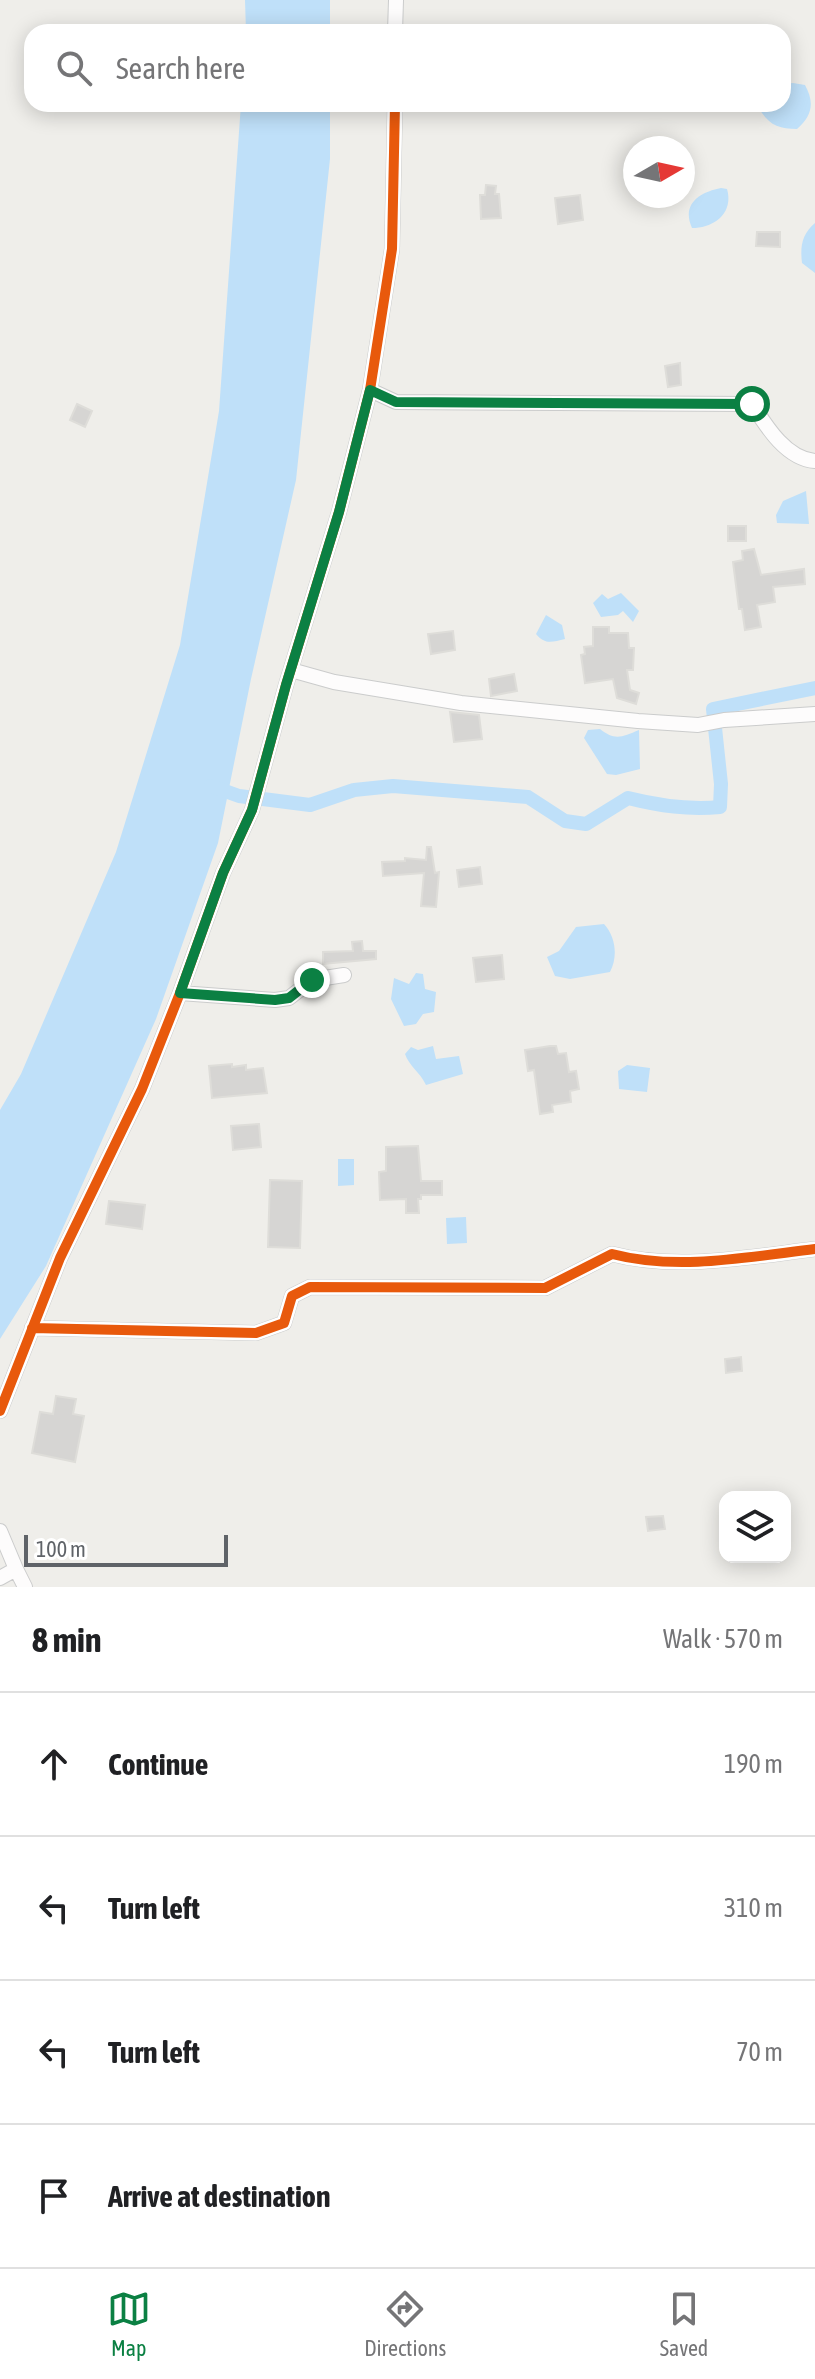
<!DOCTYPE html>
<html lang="en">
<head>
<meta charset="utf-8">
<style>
  :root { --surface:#fff; --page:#f6f6f6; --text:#202124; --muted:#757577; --line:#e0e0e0; --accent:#0b8043 }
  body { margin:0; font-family:"Asap Condensed",sans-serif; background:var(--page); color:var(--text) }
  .controls { position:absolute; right:24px; bottom:24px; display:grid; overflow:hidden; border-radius:16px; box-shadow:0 4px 20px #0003 }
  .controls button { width:72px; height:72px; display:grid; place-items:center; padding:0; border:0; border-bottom:2px solid var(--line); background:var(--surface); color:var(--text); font:40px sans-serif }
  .compass { position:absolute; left:623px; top:136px; width:72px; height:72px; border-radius:50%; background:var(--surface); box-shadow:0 4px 20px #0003; rotate:81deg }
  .scale { position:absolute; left:24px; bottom:20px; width:204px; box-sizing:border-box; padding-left:8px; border:4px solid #5f6368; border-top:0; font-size:22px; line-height:28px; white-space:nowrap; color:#5f6368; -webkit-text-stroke:6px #fff; paint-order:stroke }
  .stop { position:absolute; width:24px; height:24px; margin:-18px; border:6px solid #0b8043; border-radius:50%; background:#fff }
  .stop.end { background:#0b8043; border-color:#fff; box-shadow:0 2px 8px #0008 }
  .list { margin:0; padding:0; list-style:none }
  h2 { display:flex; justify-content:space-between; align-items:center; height:104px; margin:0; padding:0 32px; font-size:34px }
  h2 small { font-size:26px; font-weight:400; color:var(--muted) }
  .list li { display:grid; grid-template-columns:52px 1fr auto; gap:24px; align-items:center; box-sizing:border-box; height:144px; padding:0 32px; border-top:2px solid var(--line) }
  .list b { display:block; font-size:30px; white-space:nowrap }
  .list em { font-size:26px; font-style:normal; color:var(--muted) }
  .icon { flex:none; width:44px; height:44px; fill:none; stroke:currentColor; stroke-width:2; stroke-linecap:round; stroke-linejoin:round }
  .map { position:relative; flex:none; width:815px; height:1587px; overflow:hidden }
  .search { position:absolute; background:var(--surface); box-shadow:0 4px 20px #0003; left:24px; right:24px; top:24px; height:88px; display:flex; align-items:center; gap:20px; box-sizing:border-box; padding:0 28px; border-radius:24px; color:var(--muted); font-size:30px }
  .sheet { height:680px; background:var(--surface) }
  nav { display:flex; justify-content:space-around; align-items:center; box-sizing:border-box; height:112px; border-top:2px solid var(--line); background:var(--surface); font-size:22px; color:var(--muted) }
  nav a { display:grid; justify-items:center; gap:4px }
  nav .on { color:var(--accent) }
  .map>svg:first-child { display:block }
  .water { fill:#bfe0f9 }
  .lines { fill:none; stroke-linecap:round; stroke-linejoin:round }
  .canal { stroke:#bfe0f9; stroke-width:14 }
  .building { fill:#d6d5d3; stroke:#deddd9; stroke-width:2 }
  .minor-casing { stroke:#cbcccc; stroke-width:16 }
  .minor { stroke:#fdfcfc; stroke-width:14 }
  .cycleway-casing { stroke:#fff; stroke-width:15 }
  .cycleway { stroke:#e8590c; stroke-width:10 }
  .route { stroke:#0b8043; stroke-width:10 }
</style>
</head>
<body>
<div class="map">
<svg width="815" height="1587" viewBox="0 0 815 1587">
  <rect width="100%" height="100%" fill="#efeeea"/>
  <!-- water -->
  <path class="water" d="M245 0H330V32H246Z
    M793 83 805 85C815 103 812 116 797 129 779 129 768 125 759 108L760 104H783V84Z
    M241 104H330V159L296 480 251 679 218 843 156 1019 46 1266 0 1339V1110L21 1074 116 852 180 645 219 411Z
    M721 188 727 189C734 213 714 228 692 228 681 204 700 192 721 188Z
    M815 223V273L802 263C800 246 802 234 815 223Z
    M806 491 809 524 777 523 776 515 783 501Z
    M621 593 639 611 633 622 623 611 618 615 601 617 593 603 602 594 608 599Z
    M546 615 562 625 565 639C552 642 545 645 536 634Z
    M600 729C615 741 622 737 639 730L640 769 616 775 607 774 584 738 588 730Z
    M604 924C616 937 618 957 610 972L570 979 555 976 547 957 559 951 576 927Z
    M416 973 423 974 425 989 436 992 434 1012 423 1014 416 1024 404 1026 391 999 394 978 409 984Z
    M433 1046 436 1059 459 1056 463 1074 426 1085C420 1072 409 1066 405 1054L411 1047 418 1050Z
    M627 1065 650 1068 647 1092 619 1089 618 1071Z
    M338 1159H354V1185L338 1186Z
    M466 1217 467 1243 447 1244 446 1218Z"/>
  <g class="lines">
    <!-- canal -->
    <path class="canal" d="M211 786 239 796 310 805 354 790 393 786 528 797 565 821 586 824 628 798C660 806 688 810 720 807L721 784 713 709 815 688"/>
  </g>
  <!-- building -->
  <path class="building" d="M486 185 496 186 495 194H499L501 218 481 219 480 195H485Z
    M580 195 583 220 558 224 555 198Z
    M757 232H780V247L756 246Z
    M680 363 681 385 668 387 665 366Z
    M77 404 92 411 85 427 70 420Z
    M728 526H746V541H728Z
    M754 549 761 575 804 569 805 584 773 587 775 602 757 605 761 627 745 630 742 609H739L733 562 743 560 742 551Z
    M593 627H609V633H628L629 648H634L633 670H627L630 690 639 693 636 704 617 698 613 679 585 683 581 655 585 654 584 647 593 646Z
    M453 631 455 650 431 654 428 634Z
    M514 674 517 691 491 696 489 679Z
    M450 712 479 715 482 739 454 742Z
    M427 847H431L435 873 439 872 436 907 421 906 424 873 383 876 382 862 405 861V858L426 860Z
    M480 867 482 884 459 887 457 870Z
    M362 941 363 951H376V959L323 964V952L353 951 352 942Z
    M502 955 504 979 476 982 473 958Z
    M550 1046H556L558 1054 566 1053 569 1072 576 1071 579 1089 570 1091 571 1102 552 1105 553 1112 540 1114 534 1070 528 1071 525 1050Z
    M232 1064V1067L246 1065V1070L263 1068 267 1093 212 1098 209 1066Z
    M259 1124 261 1147 233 1150 231 1126Z
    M418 1146 421 1181H442V1195H421V1199H418L419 1213H406V1199L380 1200 379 1172 386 1171V1147Z
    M270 1180 302 1181 300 1248 268 1247Z
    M109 1201 145 1205 142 1229 106 1224Z
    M741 1357 742 1371 726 1373 725 1359Z
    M56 1396 76 1399 73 1414 84 1416 75 1462 32 1453 40 1412 53 1414Z
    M663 1516 665 1529 648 1531 646 1517Z"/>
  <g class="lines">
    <defs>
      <path id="minor" d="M395 32 396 0
        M370 390 396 402 752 404C766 426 786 459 815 461
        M291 670 334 682 461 703 638 721 698 725 724 720 815 714
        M180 993 275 1000 289 998 312 980 344 975
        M32 1328 256 1333 284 1323 292 1296 310 1287 545 1288 612 1254C677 1271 749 1257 815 1249
        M0 1411 60 1258 142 1089 180 993 223 873 252 810 286 685 339 512 370 390 392 249 395 104
        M0 1531 16 1569 0 1578
        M16 1569 25 1587"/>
    </defs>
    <!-- minor casing -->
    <use href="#minor" class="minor-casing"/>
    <!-- minor -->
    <use href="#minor" class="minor"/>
    <defs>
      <path id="cycleway" d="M32 1328 256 1333 284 1323 292 1296 310 1287 545 1288 612 1254C677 1271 749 1257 815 1249
        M0 1411 60 1258 142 1089 180 993 223 873 252 810 286 685 339 512 370 390 392 249 395 104"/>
    </defs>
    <!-- cycleway casing -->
    <use href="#cycleway" class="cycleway-casing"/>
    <!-- cycleway -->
    <use href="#cycleway" class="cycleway"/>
  </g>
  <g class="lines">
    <!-- route -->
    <path class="route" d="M312 980 289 998 275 1000 180 993 223 873 252 810 286 685 339 512 370 390 396 402 752 404"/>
  </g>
</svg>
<div class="controls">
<button><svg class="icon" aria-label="layers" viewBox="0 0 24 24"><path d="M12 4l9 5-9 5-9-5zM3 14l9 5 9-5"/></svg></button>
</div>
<svg class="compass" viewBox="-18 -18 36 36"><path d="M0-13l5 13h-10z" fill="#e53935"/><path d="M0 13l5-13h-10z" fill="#757577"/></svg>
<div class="scale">100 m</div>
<div class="stop" style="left:752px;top:404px"></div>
<div class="stop end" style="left:312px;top:980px"></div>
<div class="search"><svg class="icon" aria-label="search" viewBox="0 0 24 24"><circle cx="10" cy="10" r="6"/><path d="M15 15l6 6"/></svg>Search here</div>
</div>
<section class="sheet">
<h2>8 min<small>Walk · 570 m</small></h2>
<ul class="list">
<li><svg class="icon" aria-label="ahead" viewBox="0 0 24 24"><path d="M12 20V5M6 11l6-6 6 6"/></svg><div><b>Continue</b></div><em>190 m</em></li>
<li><svg class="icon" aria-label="left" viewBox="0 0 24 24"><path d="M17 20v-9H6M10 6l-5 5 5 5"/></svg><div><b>Turn left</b></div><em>310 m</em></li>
<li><svg class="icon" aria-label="left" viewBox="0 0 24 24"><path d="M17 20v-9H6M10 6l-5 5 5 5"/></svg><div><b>Turn left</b></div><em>70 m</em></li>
<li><svg class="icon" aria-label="arrive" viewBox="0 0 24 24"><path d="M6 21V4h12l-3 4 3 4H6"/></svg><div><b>Arrive at destination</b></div></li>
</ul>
</section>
<nav>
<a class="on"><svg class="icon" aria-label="map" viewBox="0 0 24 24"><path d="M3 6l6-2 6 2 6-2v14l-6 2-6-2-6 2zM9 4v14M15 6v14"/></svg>Map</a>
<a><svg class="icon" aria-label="directions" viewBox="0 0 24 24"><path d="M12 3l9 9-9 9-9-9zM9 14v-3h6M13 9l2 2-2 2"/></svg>Directions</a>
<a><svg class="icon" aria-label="saved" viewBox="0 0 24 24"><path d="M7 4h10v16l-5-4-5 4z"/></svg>Saved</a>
</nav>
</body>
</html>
